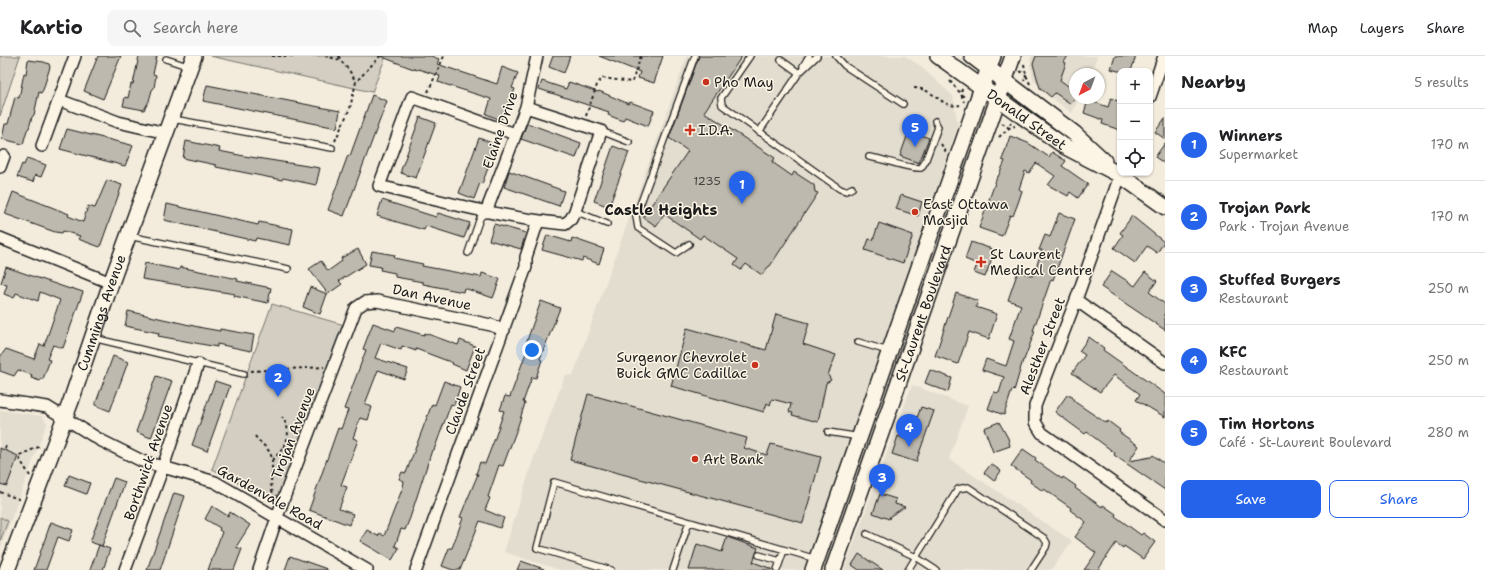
<!DOCTYPE html>
<html lang="en">
<head>
<meta charset="utf-8">
<style>
  :root { --surface:#fff; --page:#f6f6f6; --text:#202124; --muted:#757577; --line:#e0e0e0; --accent:#2563eb }
  body { margin:0; font-family:"Shantell Sans",sans-serif; background:var(--page); color:var(--text) }
  .controls { position:absolute; right:12px; top:12px; display:grid; overflow:hidden; border-radius:8px; box-shadow:0 1px 3px #0004 }
  .controls button { width:36px; height:36px; display:grid; place-items:center; padding:0; border:0; border-bottom:1px solid var(--line); background:var(--surface); color:var(--text); font:20px sans-serif }
  .compass { position:absolute; left:1069px; top:12px; width:36px; height:36px; border-radius:50%; background:var(--surface); box-shadow:0 1px 3px #0004; rotate:221deg }
  .you { position:absolute; left:532px; top:294px; width:14px; height:14px; margin:-10px; border:3px solid #fff; border-radius:50%; background:#1a73e8; box-shadow:0 0 0 6px #1a73e833 }
  .badge { display:grid; place-items:center; width:26px; height:26px; border-radius:50%; background:var(--accent); color:#fff; font-size:13px; font-weight:700 }
  .pin { position:absolute; translate:-50% -33px; filter:drop-shadow(0 1px 2px #0008) }
  .pin::after { content:''; position:absolute; top:21px; width:14px; height:12px; background:inherit; clip-path:polygon(0 0,100% 0,50% 100%) }
  .list { margin:0; padding:0; list-style:none }
  h2 { display:flex; justify-content:space-between; align-items:center; height:52px; margin:0; padding:0 16px; font-size:17px }
  h2 small { font-size:13px; font-weight:400; color:var(--muted) }
  .list li { display:grid; grid-template-columns:26px 1fr auto; gap:12px; align-items:center; box-sizing:border-box; height:72px; padding:0 16px; border-top:1px solid var(--line) }
  .list b { display:block; font-size:15px; white-space:nowrap }
  .list p { margin:0; font-size:13px; white-space:nowrap; color:var(--muted) }
  .list em { font-size:13px; font-style:normal; color:var(--muted) }
  .actions { display:flex; gap:8px; padding:12px 16px }
  .actions a { flex:1; padding:9px 0; border:1px solid var(--accent); border-radius:8px; text-align:center; font-size:14px; color:var(--accent) }
  .actions .main { background:var(--accent); color:#fff }
  .icon { flex:none; width:22px; height:22px; fill:none; stroke:currentColor; stroke-width:2; stroke-linecap:round; stroke-linejoin:round }
  .map { position:relative; flex:none; width:1165px; height:514px; overflow:hidden }
  header { display:flex; align-items:center; gap:24px; box-sizing:border-box; height:56px; padding:0 20px; background:var(--surface); border-bottom:1px solid var(--line) }
  header strong { font-size:19px }
  nav { display:flex; gap:22px; margin-inline-start:auto; font-size:14px }
  .search { width:280px; height:36px; background:var(--page); display:flex; align-items:center; gap:10px; box-sizing:border-box; padding:0 14px; border-radius:8px; color:var(--muted); font-size:15px }
  main { display:flex }
  aside { flex:1; background:var(--surface) }
  .map>svg:first-child { display:block }
  .built { fill:#e3ddcf }
  .green { fill:#d3cec1; stroke:#78756e }
  .building { fill:#beb9ae; stroke:#1c1c1c }
  .lines { fill:none; stroke-linecap:round; stroke-linejoin:round }
  .lane-casing { stroke:#1c1c1c; stroke-width:8 }
  .street-casing { stroke:#1c1c1c; stroke-width:14 }
  .secondary-casing { stroke:#1c1c1c; stroke-width:18 }
  .path { stroke:#1c1c1c; stroke-width:2; stroke-dasharray:3 3; stroke-linecap:butt }
  .lane { stroke:#fcf5e5; stroke-width:5.5 }
  .street { stroke:#fcf5e5; stroke-width:11 }
  .secondary { stroke:#fcf5e5; stroke-width:15 }
  .poi-dot { fill:#c8321e; stroke:#fcf5e5; stroke-width:1.5 }
  .labels { text-anchor:middle; dominant-baseline:central; stroke-width:3; stroke-linejoin:round; paint-order:stroke }
  .number-label { font-size:12px; fill:#444340 }
  .poi-label { font-size:14px; fill:#1c1c1c; stroke:#fcf5e5; text-anchor:start }
  .street-label { font-size:14px; fill:#1c1c1c; stroke:#fcf5e5 }
  .neighbourhood-label { font-size:15px; font-weight:bold; fill:#1c1c1c; stroke:#fcf5e5 }
</style>
</head>
<body>
<header>
<strong>Kartio</strong>
<div class="search"><svg class="icon" aria-label="search" viewBox="0 0 24 24"><circle cx="10" cy="10" r="6"/><path d="M15 15l6 6"/></svg>Search here</div>
<nav><a>Map</a><a>Layers</a><a>Share</a></nav>
</header>
<main>
<div class="map">
<svg width="1165" height="514" viewBox="0 0 1165 514">
  <rect width="100%" height="100%" fill="#f3ecdd"/>
  <filter id="ink" filterUnits="userSpaceOnUse"><feTurbulence type="fractalNoise" baseFrequency=".025" numOctaves="2"/><feDisplacementMap in="SourceGraphic" scale="8" xChannelSelector="R" yChannelSelector="G"/><feConvolveMatrix kernelMatrix="1 2 1 2 8 2 1 2 1" color-interpolation-filters="sRGB"/></filter>
  <g filter="url(#ink)">
    <!-- built -->
    <path class="built" d="M687 0H905L919 9 953 40 958 69 847 396 803 514H560L504 496 533 404 565 320 573 319Z
      M1031 0H1097L1091 18H1075V42H1079L1072 57 1045 37 1033 23 1030 9Z
      M912 329 968 350 949 403 1072 485 1051 514H844Z
      M0 354 42 360 47 367 0 493Z"/>
    <!-- green -->
    <path class="green" d="M0 0H20L0 60Z
      M210 0H386L372 36Z
      M272 248 344 269 280 439 267 441 212 413Z
      M0 461 8 465 0 485Z"/>
    <!-- building -->
    <path class="building" d="M98 0H121L103 43 84 35Z
      M139 0H157L153 18 156 19 154 32 152 34 149 45 144 54 123 50 125 41 128 42 131 28H133Z
      M380 0H431L439 3 437 8 497 28 502 11 518 17 512 32 515 33 509 49 507 48 501 64 486 58 491 43 438 26 440 20 418 13 417 14 408 11Z
      M553 0H570L564 17 549 11Z
      M599 0H663L654 27 638 22 640 16Z
      M699 0H742L704 56 775 102 772 106 792 120 794 116 814 129 815 136 818 137 770 210 768 211 762 219 746 208 741 214 734 209 738 203 703 179 700 183 664 158 656 170 643 161 688 95 669 82Z
      M1036 0H1068L1064 6 1066 7 1060 24 1075 35V43L1071 48 1055 37 1051 41 1040 32 1033 8Z
      M1115 0H1136L1131 15H1118L1111 13Z
      M28 4 44 6 49 8 50 11 43 34 41 37 39 36 34 59 32 61 29 72 27 74 23 88 2 83 5 68H8L15 41 19 42 24 17 26 18Z
      M542 25 566 33 569 26 598 36 599 35 629 48 630 46 654 55 648 70 625 61 623 65 608 59 609 56 539 33Z
      M207 29 340 55 337 72 203 45Z
      M372 39 387 45 344 160 328 154 348 99 350 100Z
      M1111 42 1120 46V74L1102 68 1103 64 1084 57 1088 44 1108 51Z
      M420 61 436 67 416 122 401 117V114Z
      M1165 62V83L1155 76Z
      M527 67 581 87 576 102 521 83Z
      M67 73 131 89 133 90 125 110 60 93Z
      M909 75 929 82 919 107 900 100Z
      M1010 80 1028 87 1049 101 1052 96 1066 105 1062 110 1088 128 1078 142 1070 136 1068 140 1048 129 1055 120 1036 107 1029 117 1025 115 1019 133 1022 135 1018 147 1013 160 1010 159 1002 180 979 172 997 121H998L1005 105 1002 104Z
      M479 82 494 88 485 111 488 112 482 128 480 127 474 143 459 137Z
      M186 85 220 92 219 95 244 100 320 112 316 129 283 122 282 124 216 111V109L183 102Z
      M1165 87V108L1155 101Z
      M613 90 629 96 609 151 594 145Z
      M27 102 46 109 41 121 35 119 33 126 17 121 22 108 24 109Z
      M509 115 564 135 559 150 504 131Z
      M107 124 122 129 100 191 78 183 80 180 63 175 62 177 55 176 5 158 13 136 69 158 68 160 83 166 88 150 95 152Z
      M901 139 922 146 918 160 896 153Z
      M382 144 436 161 438 157 470 167 464 182 426 170 424 174 377 160Z
      M167 148 258 169 259 166 293 173 290 189 256 182 255 185 164 164Z
      M1059 157 1075 163 1053 224 1051 223 1033 275H1035L1024 304H1023L1014 335 1012 334 1004 359 988 353 994 336 999 337 1004 321 982 314 986 303 1006 310 1014 285 1009 283 1021 249 1008 244 1018 215 1033 220 1042 194H1039L1045 179 1050 181Z
      M1132 160 1164 186 1157 197 1147 190 1135 207 1114 192 1123 179 1120 177Z
      M879 167 913 179 903 207 865 194 869 183 873 184Z
      M494 168 526 177 521 193 489 184Z
      M547 179 571 186 572 182 604 193 599 208 583 202 582 205 542 194Z
      M971 186 995 194 985 221 974 217 977 208 965 203Z
      M358 193 366 208 339 225 342 228 328 238 309 213 321 205 328 215 342 205 341 202Z
      M372 195 395 199 394 202 423 208 422 210 481 221 482 217 500 223 493 242 464 232 463 236 423 228V226L395 221V217L380 214 381 211 369 209Z
      M145 207 179 214 180 211 238 223 237 225 271 232 268 247 234 240 235 238 142 223Z
      M6 211 70 233 71 232 83 236 63 292 53 289 47 303 50 304 43 323H41L40 325 31 322 32 319 18 314 14 320 0 315V301L6 293 34 303 40 288 44 290 60 244 40 236 38 245 16 237 14 242 4 238 7 229 1 227Z
      M1112 215 1135 230 1145 216 1157 225 1149 236 1165 248V274L1101 231Z
      M310 231 327 238 320 258 303 251Z
      M956 237 978 245 976 251 997 258 989 283 969 276 958 308 935 300Z
      M541 245 560 252 540 303 542 304 536 322 532 321 523 346 525 347 518 370 503 410 499 409 488 441 490 442 485 454 504 462 500 472 480 465 460 514H453L442 510 449 492H452L463 462 460 461 478 418H476L480 406 485 408 495 382 504 355 500 354 505 340 510 341 527 294 524 293Z
      M128 255 203 272 220 275V273L254 279 251 295 217 288V291L158 280 159 277 125 270Z
      M776 258 809 267 803 288 836 299 828 319 831 324 826 327 818 366 792 359 793 357 789 356 791 348 772 343 770 349 767 347 764 356 671 330 687 272 766 294Z
      M373 267 395 275 396 271 424 279 425 277 458 289 460 284 475 290 466 314 452 308 453 307 416 293V295L402 290 401 294 381 287 375 302 408 313 404 323 378 314 375 322 365 348 372 351 368 364 360 362 353 382 358 384 341 429 347 431 339 453 353 458 349 469 309 454 338 372 341 373 348 354 344 353 366 294 363 293Z
      M1089 281 1104 292 1103 294 1165 338V361L1136 344 1140 338 1114 319 1100 336 1072 317 1085 299 1079 295Z
      M113 300 128 306 110 355 95 349Z
      M930 314 952 322 948 336 925 327Z
      M156 320 172 325 151 382 136 376Z
      M215 325 230 330 207 395 192 389Z
      M444 325 460 331 454 349 451 348 434 394H432L410 462 405 474 401 473 395 490 399 492 392 504 360 485 367 474 378 480 380 477 384 480 403 431 404 425 399 423 402 416 406 417 432 348 435 349Z
      M588 338 747 382 744 392 767 399 771 388 821 401 803 467 570 404Z
      M1067 339H1071L1075 346 1106 367 1108 365 1120 374 1119 376 1139 390 1129 405 1151 401 1153 399 1165 408V434L1114 399 1115 397 1087 376 1085 378 1055 356Z
      M921 351 934 355 916 406 892 398 898 380 909 384Z
      M999 366 1008 382 1010 390 993 396 984 372Z
      M0 392 18 400 7 430 0 428Z
      M1023 393 1036 402 1035 404 1062 423 1063 421 1076 430 1075 432 1102 451 1103 449 1116 458 1115 460 1141 479 1143 477 1155 486 1143 503 1124 490 1123 492 1116 487 1098 514H1084L1096 497 1075 481 1086 466 1070 454 1071 452 1044 433 1043 435 1030 426 1031 424 1011 410Z
      M991 408 1001 415 994 425 984 417Z
      M69 419 90 427 86 438 65 430Z
      M114 422 125 426 102 490 90 486Z
      M174 437 185 440 160 514H147Z
      M880 438 896 443 895 448 905 451 890 460 889 463 873 457Z
      M212 450 228 460 230 456 250 469 236 491 242 493 234 514H208L222 476 219 474 220 472 205 463Z
      M51 466 73 474 69 485 58 481 46 514H34Z
      M727 481 758 492 753 506 772 513V514H689L697 488 722 496Z
      M99 489 110 493 103 514H90Z
      M859 498 883 514H859L852 509Z
      M290 500 327 513V514H285Z
      M521 505 544 513V514H517Z"/>
    <g class="lines">
      <defs>
        <path id="lane" d="M750 0 721 42 722 49 840 133 846 135 852 132
          M836 0 845 10 903 48
          M166 3 190 11
          M803 10 809 0
          M799 17 817 0
          M173 63 332 92
          M601 75 629 86
          M759 76 799 17 781 4
          M869 101C886 103 906 113 921 112L925 106 938 71 935 65
          M575 155 607 168
          M129 180 288 213
          M689 188 676 197 638 172 636 160 695 0
          M468 197 480 162 486 156
          M93 282 244 318
          M858 286 888 295
          M828 376 860 381
          M867 478 916 501 936 514
          M759 499 780 505
          M611 514 537 492 554 426 816 503
          M673 514 689 466
          M777 514 784 494
          M908 514 958 433 968 431 1044 482 1047 487 1046 491 1031 514"/>
        <path id="street" d="M1150 41 1164 0
          M59 44 118 66 166 77
          M515 78 412 41 379 130C441 145 502 162 565 168L571 163 575 155 601 75 526 51
          M42 90 75 0
          M0 111 4 100
          M1121 117 1076 244 1035 350V366L1042 377 1165 464
          M486 156 526 51 537 0
          M0 182 111 227
          M1076 244 1165 307
          M0 344 47 351 100 384 142 405 215 426 367 514
          M125 514 163 411 198 308
          M259 514 282 447 356 252 365 246 377 245 491 269 504 274
          M416 514 526 211V201L538 165"/>
        <g id="secondary">
          <path id="s1" d="M938 0 1064 90 1120 119 1165 151"/>
          <path d="M972 0 1075 78 1104 105"/>
          <path id="s2" d="M7 514 71 345 111 227 194 0"/>
          <path d="M813 514 993 0"/>
          <path id="s3" d="M833 514 1013 0"/>
        </g>
      </defs>
      <!-- lane casing -->
      <use href="#lane" class="lane-casing"/>
      <!-- street casing -->
      <use href="#street" class="street-casing"/>
      <!-- secondary casing -->
      <use href="#secondary" class="secondary-casing"/>
      <!-- path -->
      <path class="path" d="M272 0H307
        M325 0 340 4 349 14 356 26
        M339 0 340 4
        M1024 8 1026 19 1030 28
        M1020 15 1026 19 1024 25
        M950 25 961 38 964 46
        M914 32C936 33 941 53 960 49
        M962 33 961 38 965 42
        M428 36 444 0
        M586 60 597 29 602 22 632 26 641 0
        M1002 67 1009 72 1011 66
        M999 81 1009 72 1015 70
        M335 85 350 52 356 26 380 0
        M941 88 946 96
        M251 315 324 311
        M255 380C259 386 267 391 270 397 276 408 267 425 274 440
        M284 391 292 394
        M5 393 6 389
        M272 404C286 392 294 377 282 361
        M30 420 19 402 20 399 41 390
        M0 436 21 444"/>
      <!-- lane -->
      <use href="#lane" class="lane"/>
      <!-- street -->
      <use href="#street" class="street"/>
      <!-- secondary -->
      <use href="#secondary" class="secondary"/>
    </g>
  </g>
  <!-- markers -->
  <g class="poi-dot">
    <circle cx="706" cy="26" r="4"/>
    <path d="M688 68h4v4h4v4h-4v4h-4v-4h-4v-4h4z"/>
    <circle cx="915" cy="156" r="4"/>
    <path d="M979 200h4v4h4v4h-4v4h-4v-4h-4v-4h4z"/>
    <circle cx="755" cy="309" r="4"/>
    <circle cx="695" cy="403" r="4"/>
  </g>
  <g class="labels">
    <!-- number labels -->
    <g class="number-label">
      <text x="707" y="125">1235</text>
    </g>
    <!-- poi labels -->
    <g class="poi-label">
      <text x="714" y="26">Pho May</text>
      <text x="698" y="74">I.D.A.</text>
      <text x="923" y="148">East Ottawa<tspan x="923" dy="16">Masjid</tspan></text>
      <text x="990" y="198">St Laurent<tspan x="990" dy="16">Medical Centre</tspan></text>
      <text x="747" y="301" text-anchor="end">Surgenor Chevrolet<tspan x="747" dy="16">Buick GMC Cadillac</tspan></text>
      <text x="703" y="403">Art Bank</text>
    </g>
    <!-- street labels -->
    <g class="street-label">
      <text stroke="none"><textPath href="#s1" startOffset="109">Donald Street</textPath></text>
      <text transform="translate(500 74) rotate(-71)">Elaine Drive</text>
      <text transform="translate(432 241) rotate(12)">Dan Avenue</text>
      <text stroke="none"><textPath href="#s2" startOffset="274">Cummings Avenue</textPath></text>
      <text stroke="none"><textPath href="#s3" startOffset="272">St-Laurent Boulevard</textPath></text>
      <text transform="translate(1042 290) rotate(-69)">Alesther Street</text>
      <text transform="translate(465 335) rotate(-70)">Claude Street</text>
      <text transform="translate(293 377) rotate(-69)">Trojan Avenue</text>
      <text transform="translate(148 406) rotate(-71)">Borthwick Avenue</text>
      <text transform="translate(270 441) rotate(29)">Gardenvale Road</text>
    </g>
    <!-- neighbourhood labels -->
    <g class="neighbourhood-label">
      <text x="661" y="154">Castle Heights</text>
    </g>
  </g>
</svg>
<div class="controls">
<button>+</button>
<button>−</button>
<button><svg class="icon" aria-label="locate" viewBox="0 0 24 24"><circle cx="12" cy="12" r="6"/><path d="M12 2v4M12 18v4M2 12h4M18 12h4"/></svg></button>
</div>
<svg class="compass" viewBox="-18 -18 36 36"><path d="M0-13l5 13h-10z" fill="#e53935"/><path d="M0 13l5-13h-10z" fill="#757577"/></svg>
<div class="you"></div>
<div class="pin badge" style="left:742px;top:148px">1</div>
<div class="pin badge" style="left:278px;top:341px">2</div>
<div class="pin badge" style="left:882px;top:441px">3</div>
<div class="pin badge" style="left:909px;top:391px">4</div>
<div class="pin badge" style="left:915px;top:91px">5</div>
</div>
<aside>
<h2>Nearby<small>5 results</small></h2>
<ul class="list">
<li><span class="badge">1</span><div><b>Winners</b><p>Supermarket</p></div><em>170 m</em></li>
<li><span class="badge">2</span><div><b>Trojan Park</b><p>Park · Trojan Avenue</p></div><em>170 m</em></li>
<li><span class="badge">3</span><div><b>Stuffed Burgers</b><p>Restaurant</p></div><em>250 m</em></li>
<li><span class="badge">4</span><div><b>KFC</b><p>Restaurant</p></div><em>250 m</em></li>
<li><span class="badge">5</span><div><b>Tim Hortons</b><p>Café · St-Laurent Boulevard</p></div><em>280 m</em></li>
</ul>
<div class="actions"><a class="main">Save</a><a>Share</a></div>
</aside>
</main>
</body>
</html>
